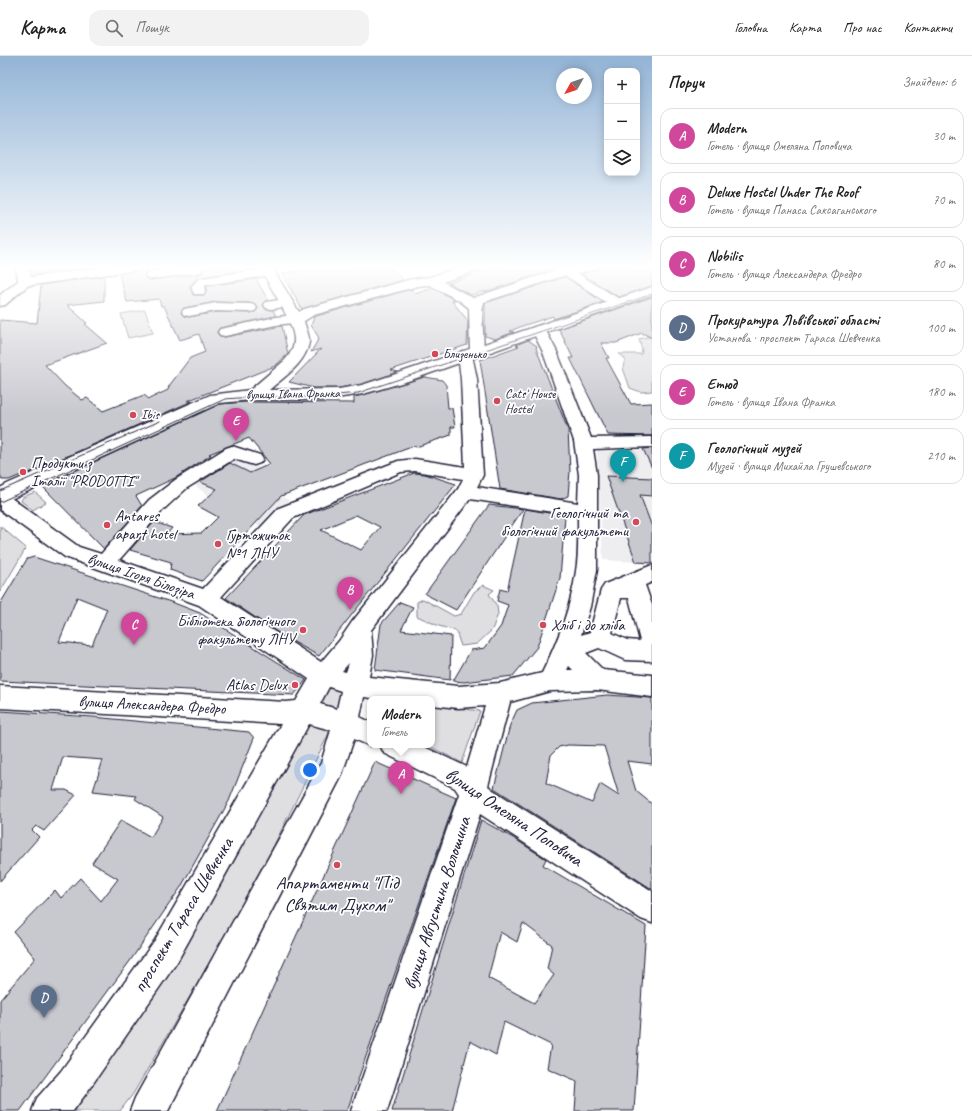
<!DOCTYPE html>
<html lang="uk">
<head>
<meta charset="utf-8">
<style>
  :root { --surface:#fff; --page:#f2f2f2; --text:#222; --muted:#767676; --line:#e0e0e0; --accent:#2563eb }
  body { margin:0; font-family:Caveat,sans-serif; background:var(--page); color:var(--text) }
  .controls { position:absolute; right:12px; top:12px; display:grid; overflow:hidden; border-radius:8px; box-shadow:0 2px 10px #0003 }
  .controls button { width:36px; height:36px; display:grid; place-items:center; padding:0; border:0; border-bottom:1px solid var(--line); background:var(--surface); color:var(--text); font:20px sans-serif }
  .compass { position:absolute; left:556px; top:12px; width:36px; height:36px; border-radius:50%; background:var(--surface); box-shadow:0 2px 10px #0003; rotate:230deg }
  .you { position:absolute; left:310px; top:714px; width:14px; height:14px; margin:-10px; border:3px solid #fff; border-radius:50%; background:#1a73e8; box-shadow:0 0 0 6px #1a73e833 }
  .badge { display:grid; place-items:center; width:26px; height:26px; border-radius:50%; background:var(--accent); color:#fff; font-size:13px; font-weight:700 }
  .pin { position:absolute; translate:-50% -33px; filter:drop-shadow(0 1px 2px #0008) }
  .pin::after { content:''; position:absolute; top:21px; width:14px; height:12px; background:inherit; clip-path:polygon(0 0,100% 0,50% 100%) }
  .popup { position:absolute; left:367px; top:640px; width:68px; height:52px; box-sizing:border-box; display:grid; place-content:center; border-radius:8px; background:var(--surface); filter:drop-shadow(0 1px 3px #0005); font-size:13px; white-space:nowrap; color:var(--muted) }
  .popup b { font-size:15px; color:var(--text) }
  .popup::after { content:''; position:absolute; left:50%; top:100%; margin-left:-8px; border:8px solid transparent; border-top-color:var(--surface) }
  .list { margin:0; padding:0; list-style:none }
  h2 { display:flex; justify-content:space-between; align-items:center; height:52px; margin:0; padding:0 16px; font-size:17px }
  h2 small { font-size:13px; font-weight:400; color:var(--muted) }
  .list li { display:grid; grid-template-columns:26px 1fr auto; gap:12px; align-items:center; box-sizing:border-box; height:56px; margin:0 8px 8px; padding:0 8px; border:1px solid var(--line); border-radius:12px }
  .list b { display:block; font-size:15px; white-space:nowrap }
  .list p { margin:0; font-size:13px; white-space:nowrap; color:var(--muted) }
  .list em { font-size:13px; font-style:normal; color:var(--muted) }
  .icon { flex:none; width:22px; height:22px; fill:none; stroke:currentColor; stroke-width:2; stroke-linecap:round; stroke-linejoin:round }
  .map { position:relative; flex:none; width:652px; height:1055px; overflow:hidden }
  header { display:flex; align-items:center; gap:24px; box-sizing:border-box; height:56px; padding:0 20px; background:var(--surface); border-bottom:1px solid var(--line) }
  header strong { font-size:19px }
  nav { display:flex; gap:22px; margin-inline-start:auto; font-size:14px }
  .search { width:280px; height:36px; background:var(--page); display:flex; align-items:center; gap:10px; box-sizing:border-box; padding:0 14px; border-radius:12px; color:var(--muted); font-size:15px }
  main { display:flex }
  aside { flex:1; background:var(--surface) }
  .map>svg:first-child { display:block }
  .built { fill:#eeeef1 }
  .green { fill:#dfdfe2; stroke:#80808e }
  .building { fill:#c8c8cf; stroke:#22223b; fill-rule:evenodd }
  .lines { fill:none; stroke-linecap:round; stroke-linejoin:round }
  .minor-tunnel { stroke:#d3d3d8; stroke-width:14; stroke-dasharray:14 7; stroke-linecap:butt }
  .minor-casing { stroke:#22223b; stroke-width:3 }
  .major-casing { stroke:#22223b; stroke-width:3 }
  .minor { fill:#fff; fill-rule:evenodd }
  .major { fill:#fff; fill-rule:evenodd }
  .tram { stroke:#22223b; stroke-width:1 }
  .poi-dot { fill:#d1495b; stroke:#fff; stroke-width:1.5 }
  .labels { text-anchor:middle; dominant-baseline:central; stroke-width:3.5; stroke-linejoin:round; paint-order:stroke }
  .far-poi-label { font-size:13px; fill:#22223b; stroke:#fff; text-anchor:start }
  .far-street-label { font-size:13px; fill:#22223b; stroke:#fff }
  .poi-label { font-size:16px; fill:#22223b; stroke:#fff; text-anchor:start }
  .street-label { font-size:16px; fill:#22223b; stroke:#fff }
  .near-street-label { font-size:19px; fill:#22223b; stroke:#fff }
  .near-poi-label { font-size:19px; fill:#22223b; stroke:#fff }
</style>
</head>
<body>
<header>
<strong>Карта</strong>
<div class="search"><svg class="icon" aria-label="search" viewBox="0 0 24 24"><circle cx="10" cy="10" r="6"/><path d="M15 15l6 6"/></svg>Пошук</div>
<nav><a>Головна</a><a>Карта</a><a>Про нас</a><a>Контакти</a></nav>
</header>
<main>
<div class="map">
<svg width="652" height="1055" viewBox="0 0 652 1055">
  <rect width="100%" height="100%" fill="#fff"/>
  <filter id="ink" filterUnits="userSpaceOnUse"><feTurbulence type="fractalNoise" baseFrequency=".025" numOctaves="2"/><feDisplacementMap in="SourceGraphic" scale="8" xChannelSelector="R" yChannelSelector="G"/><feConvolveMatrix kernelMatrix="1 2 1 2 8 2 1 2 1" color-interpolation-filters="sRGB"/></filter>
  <g filter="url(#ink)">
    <!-- built -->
    <path class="built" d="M242 392 281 440 290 445 262 471 228 456 185 421Z
      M652 393V507L603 504 597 395Z"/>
    <!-- green -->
    <path class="green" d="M145 254 153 277 128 282 121 258Z
      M652 280V335L641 336 630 332 623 312 625 303 619 298H641L642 294 639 283Z
      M35 436 46 446 33 454 21 445 23 441Z
      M0 470 26 492 0 536Z
      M483 529 494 534 489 538 497 550 498 558 492 574 477 588 461 590 456 575 439 570 417 560V546L423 543 454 560 461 558 474 536Z
      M329 629 342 633 340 651 334 653 321 649 318 643Z
      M432 649 480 655 462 707 427 689H432Z
      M303 666 325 670 329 677 254 830 133 1038 120 1055H58Z"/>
    <!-- building -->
    <path class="building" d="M30 210H101L33 219Z
      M144 210H164V212L146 215 144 220 147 223 151 224 201 217 204 214 203 210H248L250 213 198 222 190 230 193 239H205L207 230 256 223 268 244 265 245 263 250 266 253 273 254 276 260 220 272 217 277 220 280 225 281 282 270 288 298 275 310 187 345H192L29 417 28 416 9 424H2L0 418V264L37 267 41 229 104 220V245L67 249 87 267 85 268 107 287 45 309 65 330 82 344 87 342 103 355 144 339 149 343 168 334 169 330 190 302 205 296 199 278 180 284 164 250H161L159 243 127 246 119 218 141 214ZM216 246 250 247 256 248 258 253 255 256 250 257 216 256 189 261 184 260 181 257 184 252Z
      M300 210H390L403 224 302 253 282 218 303 214Z
      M496 210H554V213L485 236V235L471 239 449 227Z
      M599 210H638L640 212 652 210V230L619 241 581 218 596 214Z
      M565 221 603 246 554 263 553 260 525 269 510 275 514 276 495 283 485 280V247Z
      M433 232 455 244 452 245 468 265 467 289 391 314 398 316 362 328 339 332H314L289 326 321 293 311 296 319 282 311 269 314 262 313 261 411 233 415 238Z
      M652 241V282L642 277 616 287H601L609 302H606L631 348 652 347V380L608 379 570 302H573L559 273Z
      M528 284 537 290 536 292 568 374 570 415 568 440 561 443 500 433 480 304 519 290 516 289Z
      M425 321 442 324 446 329 448 352H452L455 371H451V379L416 391 414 390 281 440 202 525 170 514 171 506 130 494 154 466 172 472 167 478 202 477 218 461 198 450 217 433 200 426 230 407 250 417 270 408 249 382 209 398 211 399 175 422 136 440 142 450 104 493 42 430 220 348 246 346 354 347V341L363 339Z
      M652 392V412L643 393Z
      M414 417 425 418 456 428 319 600 283 580 226 542 304 459ZM356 459 380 471 361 494 321 474Z
      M606 420 652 422V440L640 439 652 471V507L636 506Z
      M489 449 523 453 456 554 425 538Z
      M525 453 561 459 565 461 560 522 537 591 513 620 464 626 453 625 471 594 485 592 501 570 508 549 497 545 500 533 507 535Z
      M34 501 174 547 200 557 306 624 294 639 0 625V548L27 503ZM77 541 107 553 92 589 59 586Z
      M400 546 413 551 401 574 451 580 450 624 375 614 381 568Z
      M607 639 652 642V708L627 705 636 735 652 748V833L494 732 510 669 517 654 532 647ZM568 689 604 690 619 740 600 728 592 747 546 727 551 699 559 691Z
      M0 655 93 661 249 676 254 682 229 745 181 831 130 905 20 1055H0V944L35 902 14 876 55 834 61 842 80 822 101 845 118 823 92 807 121 764 151 781 163 761 135 743 137 740 93 735 103 704 63 701 53 734H66L76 739 44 775 36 770 32 774 39 781 0 825Z
      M375 706 456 742 347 1055H217Z
      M481 764 515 783 546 803 543 809 646 870 634 1055H575L577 1025 547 1012 551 989 504 966 496 999 470 985 452 1055H392ZM523 867 552 889 547 913 554 919 534 947 488 922 500 876 517 886Z"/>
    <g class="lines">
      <!-- minor-tunnel -->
      <path class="minor-tunnel" d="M250 252 271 249"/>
      <defs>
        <path id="minor" d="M112 210H143L141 213 137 214 25 230 21 229 19 226 21 223 25 222Z
          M192 210H201L203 213 201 216 197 217 151 223 147 222 145 219 147 216 151 215Z
          M555 210H598L596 213 577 217 621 244 623 247 621 250H611L565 219 484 246 482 256 484 295 482 298 477 299 472 298 470 295 469 252 460 245 428 228 426 225 428 222H436L473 242 556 214Z
          M269 212 273 213 275 216 273 219 206 229 204 232 205 235 204 238H194L191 231 198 223 202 222Z
          M286 243 291 244 293 247 291 250 271 253 266 252 264 249 266 246Z
          M216 247 250 248 255 249 257 252 255 255 250 256 216 255 189 260 184 259 182 256 184 253Z
          M296 259 301 260 303 263 301 266 276 269 225 280 220 279 218 276 220 273 225 272 276 261Z
          M539 270 544 271 557 296 591 382 652 381V391L593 393 597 419V453L598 455 597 457V514L590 551 581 579 590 576 601 534 605 528 652 509V526L645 529 652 549V605L625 604 599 592 586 597 603 614 652 619V641L597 634 550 635 510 646 488 730 493 734 652 835V867L641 863 480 758 387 1055H351L459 738 455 732 384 697 380 689H420L467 711 485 650 458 652 432 649V643H378L364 641 360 661 370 666V689H372L370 690 354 683 341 721 168 1055H130L135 1042 321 707 331 674 309 668 177 906 85 1039 73 1055H32L37 1042 61 1015 155 884 281 668 0 652V630L286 646 296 645 309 623 199 549 65 501 0 454V438L7 439 79 491 101 498 149 444 175 424 226 392 232 390 260 399 263 403 260 407 254 409 234 403 187 432 163 454 119 504 203 533 279 452 398 405 415 403 465 411 461 323 458 299 460 296 465 295 470 296 472 299 477 323 483 419 477 431 578 447 579 419 574 385 543 296 532 274 534 271ZM415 415 463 423 458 433 352 566 339 585 321 606 221 541 293 462 401 416ZM470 443 578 460C578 478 579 498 576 515 571 551 558 585 542 617L500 627 458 630 369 621 373 599 371 574ZM621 542H629L640 585 627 584 612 577ZM349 607 346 616 342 615ZM569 610 573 614H567ZM329 631 341 635 337 653 320 648Z"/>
        <path id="major" d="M16 210H28L32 226 5 249 0 250V239L18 225Z
          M259 210H271L299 256 304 253 412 223 430 221 463 210H481L480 213 437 228 418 230 314 259 304 265C305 271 310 280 309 286 306 307 284 321 269 334L339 333 362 329 396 318 652 231V239L408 325 363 338 322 344H251L220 347 0 448V432L7 428 210 339 250 334 284 305C289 300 294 292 294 285 296 269 267 226 259 210Z"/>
      </defs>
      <!-- minor casing -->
      <use href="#minor" class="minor-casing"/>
      <!-- major casing -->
      <use href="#major" class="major-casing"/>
      <!-- minor -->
      <use href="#minor" class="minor"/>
      <!-- major -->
      <use href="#major" class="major"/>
      <!-- tram -->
      <path class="tram" d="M0 435 160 365
        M0 446 225 343 251 341H317L358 337 652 238"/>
    </g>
  </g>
  <!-- sky -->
  <linearGradient id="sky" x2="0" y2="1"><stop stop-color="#93b4d6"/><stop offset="0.59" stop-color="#fff"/><stop offset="1" stop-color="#fff" stop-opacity="0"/></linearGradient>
  <rect width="652" height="358" fill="url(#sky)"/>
  <!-- markers -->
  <g class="poi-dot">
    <circle cx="435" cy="298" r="4"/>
    <circle cx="497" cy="345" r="4"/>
    <circle cx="133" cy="359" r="4"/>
    <circle cx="23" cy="416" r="4"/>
    <circle cx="636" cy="466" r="4"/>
    <circle cx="107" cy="469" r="4"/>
    <circle cx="218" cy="488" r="4"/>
    <circle cx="543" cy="569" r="4"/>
    <circle cx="303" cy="574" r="4"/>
    <circle cx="295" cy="629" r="4"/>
    <circle cx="337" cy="809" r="4"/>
  </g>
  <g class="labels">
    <!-- far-poi labels -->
    <g class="far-poi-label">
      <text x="443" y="298">Близенько</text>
      <text x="505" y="338">Cats' House<tspan x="505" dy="15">Hostel</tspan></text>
      <text x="141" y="359">Ibis</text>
    </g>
    <!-- far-street labels -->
    <g class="far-street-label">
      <text transform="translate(293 338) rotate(-1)">вулиця Івана Франка</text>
    </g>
    <!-- poi labels -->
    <g class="poi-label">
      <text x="31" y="407">Продукти з<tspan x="31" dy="18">Італії "PRODOTTI"</tspan></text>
      <text x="628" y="457" text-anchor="end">Геологічний та<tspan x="628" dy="18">біологічний факультети</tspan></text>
      <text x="115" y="460">Antares<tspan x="115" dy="18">apart hotel</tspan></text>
      <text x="226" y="479">Гуртожиток<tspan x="226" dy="18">№1 ЛНУ</tspan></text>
      <text x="295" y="565" text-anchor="end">Бібліотека біологічного<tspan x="295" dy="18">факультету ЛНУ</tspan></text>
      <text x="551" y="569">Хліб і до хліба</text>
      <text x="287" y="629" text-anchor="end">Atlas Delux</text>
    </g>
    <!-- street labels -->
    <g class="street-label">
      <text transform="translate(141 520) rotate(19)">вулиця Ігоря Білозіра</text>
      <text transform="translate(152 649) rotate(3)">вулиця Александера Фредро</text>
    </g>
    <!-- near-street labels -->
    <g class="near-street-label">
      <text transform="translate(514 761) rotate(34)">вулиця Омеляна Поповича</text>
      <text transform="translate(437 847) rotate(-72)">вулиця Августина Волошина</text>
      <text transform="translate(183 859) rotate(-59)">проспект Тараса Шевченка</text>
    </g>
    <!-- near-poi labels -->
    <g class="near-poi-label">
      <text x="337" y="827">Апартаменти "Під<tspan x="337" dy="22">Святим Духом"</tspan></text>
    </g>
  </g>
</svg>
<div class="controls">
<button>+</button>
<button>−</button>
<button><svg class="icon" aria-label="layers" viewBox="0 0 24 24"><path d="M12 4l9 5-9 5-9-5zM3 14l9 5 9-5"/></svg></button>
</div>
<svg class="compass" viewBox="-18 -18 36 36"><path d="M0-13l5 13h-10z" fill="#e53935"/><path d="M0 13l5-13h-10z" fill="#767676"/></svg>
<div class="you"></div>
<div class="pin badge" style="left:401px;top:738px;background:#d1479c">A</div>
<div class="popup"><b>Modern</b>Готель</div>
<div class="pin badge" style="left:350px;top:554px;background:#d1479c">B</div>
<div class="pin badge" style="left:134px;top:589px;background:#d1479c">C</div>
<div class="pin badge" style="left:44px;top:962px;background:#5c6f8a">D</div>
<div class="pin badge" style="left:236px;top:385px;background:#d1479c">E</div>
<div class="pin badge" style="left:623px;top:426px;background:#0f9aa8">F</div>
</div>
<aside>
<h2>Поруч<small>Знайдено: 6</small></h2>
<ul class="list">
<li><span class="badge" style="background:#d1479c">A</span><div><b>Modern</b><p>Готель · вулиця Омеляна Поповича</p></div><em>30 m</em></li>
<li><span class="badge" style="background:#d1479c">B</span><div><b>Deluxe Hostel Under The Roof</b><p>Готель · вулиця Панаса Саксаганського</p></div><em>70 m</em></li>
<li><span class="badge" style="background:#d1479c">C</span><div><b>Nobilis</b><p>Готель · вулиця Александера Фредро</p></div><em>80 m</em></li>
<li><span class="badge" style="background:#5c6f8a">D</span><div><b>Прокуратура Львівської області</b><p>Установа · проспект Тараса Шевченка</p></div><em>100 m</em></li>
<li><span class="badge" style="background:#d1479c">E</span><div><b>Етюд</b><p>Готель · вулиця Івана Франка</p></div><em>180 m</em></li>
<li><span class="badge" style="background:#0f9aa8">F</span><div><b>Геологічний музей</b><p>Музей · вулиця Михайла Грушевського</p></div><em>210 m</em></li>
</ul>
</aside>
</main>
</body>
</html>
